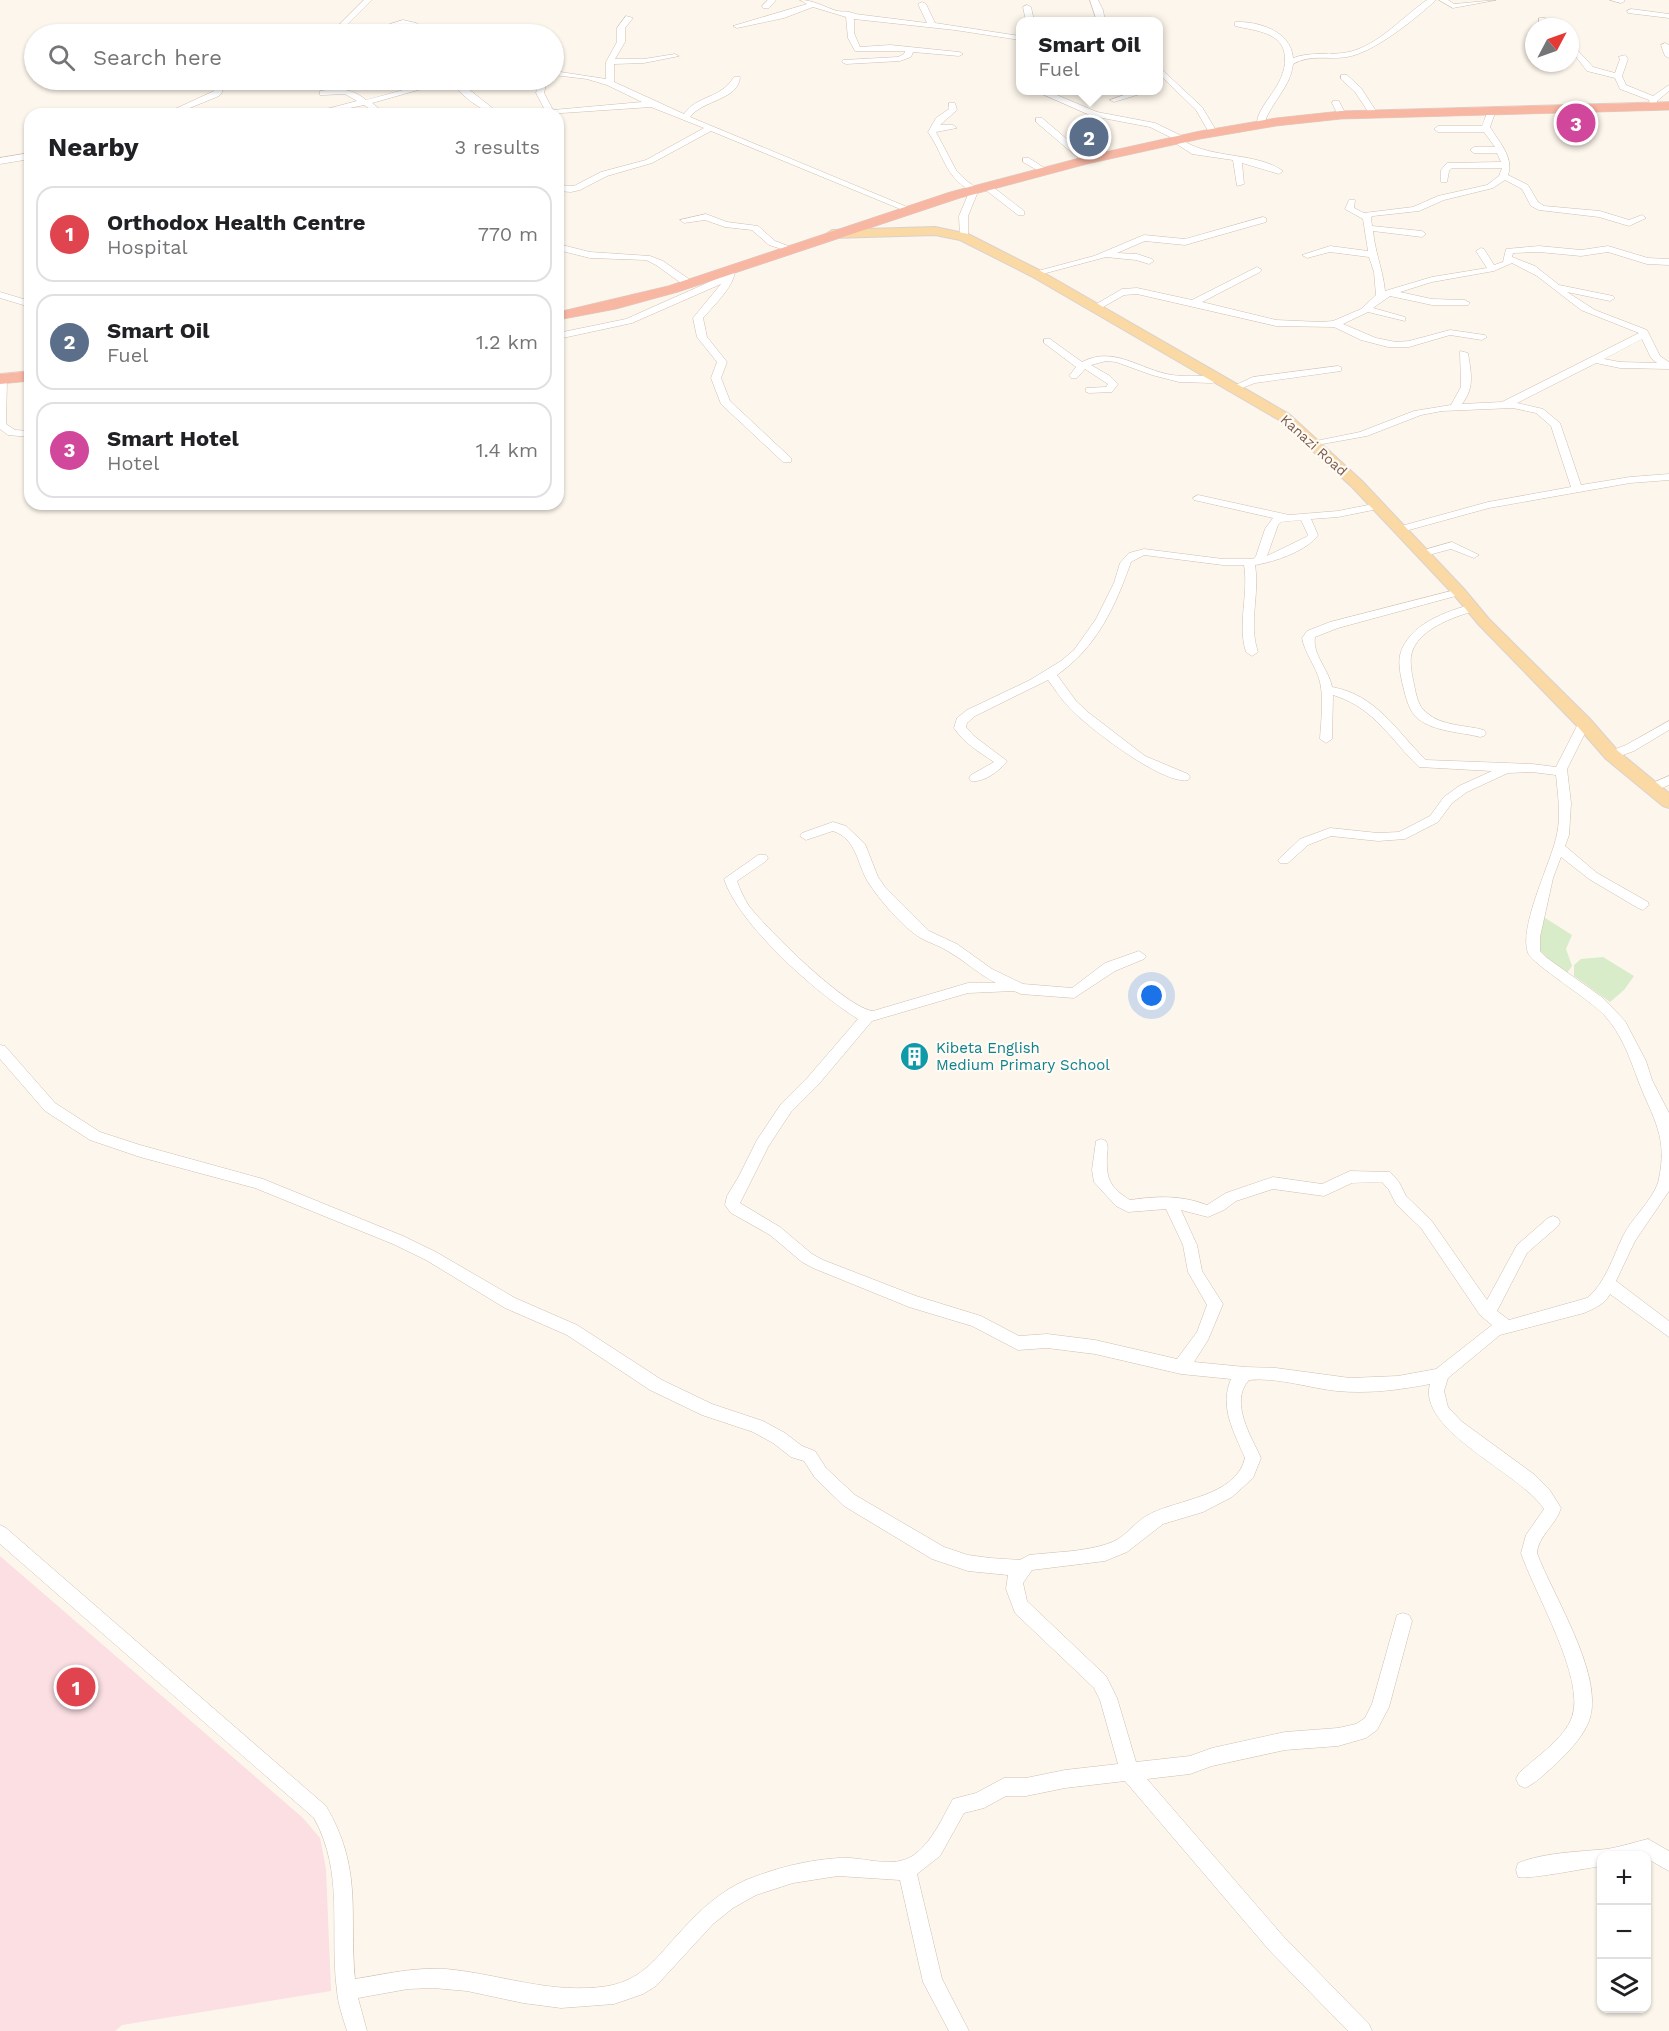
<!DOCTYPE html>
<html lang="en">
<head>
<meta charset="utf-8">
<style>
  :root { --surface:#fff; --page:#f6f6f6; --text:#202124; --muted:#757577; --line:#e0e0e0; --accent:#0b8043 }
  body { margin:0; font-family:"Work Sans",sans-serif; background:var(--page); color:var(--text) }
  .controls { position:absolute; right:18px; bottom:18px; display:grid; overflow:hidden; border-radius:12px; box-shadow:0 2px 4px #0004 }
  .controls button { width:54px; height:54px; display:grid; place-items:center; padding:0; border:0; border-bottom:2px solid var(--line); background:var(--surface); color:var(--text); font:30px sans-serif }
  .compass { position:absolute; left:1525px; top:18px; width:54px; height:54px; border-radius:50%; background:var(--surface); box-shadow:0 2px 4px #0004; rotate:49deg }
  .you { position:absolute; left:1152px; top:996px; width:21px; height:21px; margin:-15px; border:4px solid #fff; border-radius:50%; background:#1a73e8; box-shadow:0 0 0 9px #1a73e833 }
  .badge { display:grid; place-items:center; width:39px; height:39px; border-radius:50%; background:var(--accent); color:#fff; font-size:20px; font-weight:700 }
  .pin { position:absolute; translate:-50% -50%; border:3px solid #fff; box-shadow:0 2px 6px #0006 }
  .popup { position:absolute; left:1016px; top:17px; width:147px; height:78px; box-sizing:border-box; display:grid; place-content:center; border-radius:12px; background:var(--surface); filter:drop-shadow(0 2px 4px #0005); font-size:20px; white-space:nowrap; color:var(--muted) }
  .popup b { font-size:22px; color:var(--text) }
  .popup::after { content:''; position:absolute; left:50%; top:100%; margin-left:-12px; border:12px solid transparent; border-top-color:var(--surface) }
  .list { margin:0; padding:0; list-style:none }
  h2 { display:flex; justify-content:space-between; align-items:center; height:78px; margin:0; padding:0 24px; font-size:26px }
  h2 small { font-size:20px; font-weight:400; color:var(--muted) }
  .list li { display:grid; grid-template-columns:39px 1fr auto; gap:18px; align-items:center; box-sizing:border-box; height:96px; margin:0 12px 12px; padding:0 12px; border:2px solid var(--line); border-radius:18px }
  .list b { display:block; font-size:22px; white-space:nowrap }
  .list p { margin:0; font-size:20px; white-space:nowrap; color:var(--muted) }
  .list em { font-size:20px; font-style:normal; color:var(--muted) }
  .icon { flex:none; width:33px; height:33px; fill:none; stroke:currentColor; stroke-width:2; stroke-linecap:round; stroke-linejoin:round }
  .map { position:relative; flex:none; width:1669px; height:2031px; overflow:hidden }
  .search { position:absolute; background:var(--surface); box-shadow:0 2px 4px #0004; left:24px; top:24px; width:540px; height:66px; display:flex; align-items:center; gap:15px; box-sizing:border-box; padding:0 21px; border-radius:33px; color:var(--muted); font-size:22px }
  .panel { position:absolute; background:var(--surface); box-shadow:0 2px 4px #0004; left:24px; top:108px; width:540px; height:402px; border-radius:18px }
  .map>svg:first-child { display:block }
  .medical { fill:#fbdfe3 }
  .green { fill:#d8ecc9 }
  .lines { fill:none; stroke-linecap:round; stroke-linejoin:round }
  .minor-casing { stroke:#d1beb0; stroke-width:1 }
  .major-casing { stroke:#dad1cd; stroke-width:2 }
  .highway-casing { stroke:#dad1cd; stroke-width:1 }
  .minor { fill:#fff; fill-rule:evenodd }
  .major { fill:#fbd9a5; fill-rule:evenodd }
  .highway { fill:#f7b7a3; fill-rule:evenodd }
  .labels { text-anchor:middle; dominant-baseline:central; stroke-width:4.5; stroke-linejoin:round; paint-order:stroke }
  .far-street-label { font-size:14px; fill:#7a5c4d; stroke:#fffaf3 }
  .culture-label { font-size:15px; fill:#0d838f; stroke:#fffaf3; text-anchor:start }
</style>
</head>
<body>
<div class="map">
<svg width="1669" height="2031" viewBox="0 0 1669 2031">
  <rect width="100%" height="100%" fill="#fdf6ec"/>
  <!-- medical -->
  <path class="medical" d="M0 1556 303 1818 320 1838 326 1869 331 1991 122 2025 115 2031H0Z"/>
  <!-- green -->
  <path class="green" d="M1542 916 1572 935 1566 949 1572 966 1567 973 1537 952Z
    M1603 957 1634 976 1624 990 1610 1002 1574 976V965L1581 959Z"/>
  <g class="lines">
    <defs>
      <path id="minor" d="M364 0H372L338 34H330Z
        M768 0H776L769 8H763L762 6Z
        M800 0C814 0 824 7 837 11 844 12 850 11 855 14L927 23 918 4 922 2 926 4 935 23 1020 36V40L955 30 854 19V33L860 47 890 45 959 52 963 54 959 56 913 52 911 57 900 61 846 64 842 62 843 60 898 57 904 54 905 51H855L848 38 846 17 813 7 784 18 737 28 733 26 807 4Z
        M1090 0H1098L1103 10 1105 21H1097Z
        M1427 0H1436C1415 19 1375 52 1347 57 1329 60 1310 54 1293 64 1291 87 1271 102 1264 124L1257 126C1255 105 1286 88 1285 58 1284 32 1256 31 1235 26V22C1258 21 1291 31 1293 58 1311 51 1330 56 1349 52 1379 45 1402 17 1427 0Z
        M1439 0H1448L1454 4 1496 0 1453 8Z
        M1610 0H1624L1625 1 1621 3Z
        M1027 5 1031 7 1034 21H1026L1023 7Z
        M1631 9 1669 14V18L1628 13 1627 11Z
        M626 16 633 18 625 28V42L615 59H644L675 54 679 56 644 63 614 64V82L684 114C697 95 721 99 734 77H740C739 100 702 100 690 117L912 209 905 211 711 131 652 163 607 176 580 190 571 192 558 191V185L574 186 601 172 646 160 704 128 651 107 547 114 536 93 539 80H547L544 93 553 110 642 102 607 85 587 79 554 75V71L606 79V62L617 42V28Z
        M1539 18H1545L1554 27H1545L1539 22Z
        M403 20 416 23 433 34H424L403 25 382 34H373L390 24Z
        M1570 42 1593 67 1615 73 1620 59 1618 57 1625 55 1628 59 1622 76 1626 85 1653 96 1669 85V91L1657 101V109H1651L1649 100 1620 89 1615 78 1587 71 1570 49Z
        M1665 43 1669 45V58L1665 56 1661 45Z
        M1158 66 1202 107 1217 132 1216 134H1210L1196 110 1158 73Z
        M1341 75H1347L1361 88 1378 114 1377 116H1371L1355 92 1341 79Z
        M201 80H209L223 91 219 96 175 114H164L214 91Z
        M440 80H457L500 114C483 114 461 95 450 81L372 103 386 114H377L364 105 322 114H307L357 101 345 94 323 95H320V91C337 88 352 88 366 100Z
        M1033 90H1045L1097 112 1155 123 1184 137V141C1212 159 1256 152 1283 171L1279 174 1242 163 1244 184 1237 186 1233 160 1192 154 1172 141V138L1150 127 1092 116Z
        M1138 90H1153L1114 102 1110 100Z
        M1333 101H1339L1346 115 1345 117H1339L1332 103Z
        M949 103H955L957 110 940 125H953L957 128 936 132 956 170 968 182 979 189 968 216V237L964 240 960 237 959 216 970 190C945 177 943 153 928 132L936 118 949 109Z
        M1489 108 1496 110 1490 127C1499 142 1514 157 1508 175L1528 185 1538 202 1544 206 1600 211 1629 220 1642 215 1646 218 1629 226 1599 217 1539 210 1531 206 1522 189 1505 180 1493 188 1444 200 1419 211 1373 216 1371 217 1372 226 1422 231 1426 234 1422 237 1373 231C1375 252 1383 270 1385 291L1432 277 1487 268 1476 251 1481 248 1484 249 1494 265 1503 262 1506 249 1539 246 1581 250 1608 246 1648 258 1669 259V265L1647 264 1608 252 1581 256 1539 252 1513 253 1512 257 1535 266 1559 285 1613 296 1615 298 1610 301 1567 292 1595 310 1647 330 1660 356 1669 362V369L1620 368 1596 363 1517 403 1543 409 1560 423 1581 485 1630 477 1669 474V480L1630 483 1489 508 1398 533 1393 530 1394 528 1488 502 1571 487 1551 426 1536 413 1513 408 1442 411 1421 415 1367 436 1311 446V442L1360 432 1414 411 1451 405 1461 387 1460 351 1468 353C1471 373 1475 387 1462 404L1502 402 1639 333 1581 310 1537 276 1512 263 1494 271 1432 282 1400 292 1432 299 1465 300 1470 303 1468 305H1432L1390 296 1373 308 1405 317V321L1368 312 1343 324 1376 338 1396 342 1409 341 1450 330 1485 335 1487 337 1482 340 1450 335 1409 347H1388L1361 340 1334 327 1276 326 1137 294 1124 295 1096 311 1088 309 1122 289 1137 288 1192 300 1257 267 1262 270 1260 272 1202 302 1276 320 1321 322 1333 321 1361 309 1376 295 1374 272 1369 257 1330 252 1307 258 1302 255 1330 246 1368 251 1363 219 1345 209 1349 200H1355L1354 208 1364 213 1413 207 1438 196 1487 185 1499 176 1502 168H1452L1449 171 1447 182H1441V170L1447 163 1501 162 1497 153H1474L1470 150 1474 147H1495L1484 132H1438L1434 129 1438 126H1482ZM1642 339 1651 358 1657 363 1620 362 1604 359Z
        M1036 118H1042L1089 158V162H1083L1036 122Z
        M30 153V159L0 164V158Z
        M1023 158H1029L1049 171 1042 173 1023 162Z
        M983 184H989L1024 211V215H1018L983 188Z
        M706 214 727 222 758 226 775 241 796 249 791 252 769 245 752 230 725 227 705 220 684 223 680 220Z
        M1263 217 1266 218V222L1185 245 1145 241 1117 253 1137 254 1152 259 1154 261 1149 264 1136 260 1106 257 1035 276 1030 273 1094 256 1144 235 1185 239Z
        M558 244 590 252 650 256 663 261 696 284 691 287 681 283 656 265 646 260 590 258 558 250Z
        M729 268H735C736 285 715 304 703 318L707 337 727 362 721 378 730 401 791 458V462H783L721 404 711 378 717 362 697 337 693 318 721 284 632 323 558 339V333L626 319 725 275Z
        M0 292 30 301V307L0 298Z
        M1044 339H1050L1082 362C1114 345 1140 370 1172 375 1184 377 1216 374 1223 379L1212 383 1179 382 1152 375 1116 362 1106 361 1091 365 1110 376 1118 384 1112 392 1089 393 1086 392V388L1106 387 1108 384 1085 369 1077 378H1071L1069 376 1076 367 1044 343Z
        M1338 366 1341 367V371L1255 383 1234 391 1229 388 1253 377Z
        M0 377 7 379 6 424 15 430 30 431V437L8 435 0 429Z
        M1198 495 1289 515 1338 511 1378 503 1383 506 1378 509 1338 517 1311 519 1318 535C1307 551 1274 562 1255 565 1260 595 1248 623 1258 652L1252 656 1246 652C1237 623 1249 595 1244 565H1223L1144 555 1131 562C1115 607 1097 647 1057 675L1076 701 1089 713 1145 756 1188 774 1190 777 1188 780C1164 786 1084 725 1068 706 1060 698 1055 689 1048 680L975 716 967 723 966 727 974 736 1007 761C1000 771 983 783 971 781L969 778 971 775 994 762C979 752 964 743 954 728L957 718 967 710 1030 680 1061 661 1074 650 1096 619 1114 583 1120 563 1129 553 1144 549 1223 559H1253L1256 556 1265 529 1273 518 1194 500 1193 498ZM1301 520 1308 535 1306 537 1267 556 1278 525 1281 522Z
        M1452 542 1479 555 1474 558 1451 549 1421 557 1416 554 1417 552Z
        M1459 589 1465 592 1463 594 1338 628 1315 637C1312 654 1329 670 1332 687 1377 695 1396 731 1426 760L1532 764 1556 767 1580 720H1588L1590 723 1567 769 1571 803 1569 835 1565 846 1597 873 1648 902 1649 905 1643 910 1638 908 1589 879 1561 857 1553 878 1540 937V951L1547 958 1603 998 1625 1021 1646 1061 1652 1080 1669 1113V1191L1635 1241 1616 1281 1669 1321V1337L1610 1294C1604 1305 1595 1308 1584 1313L1500 1335 1448 1378 1444 1391 1448 1407 1461 1421 1535 1475 1549 1489 1561 1508C1556 1525 1538 1536 1537 1553 1553 1596 1603 1673 1590 1718 1585 1734 1572 1748 1561 1759 1550 1769 1538 1782 1525 1788L1519 1785 1516 1779 1519 1773C1536 1757 1564 1739 1572 1717 1586 1679 1534 1592 1521 1553L1526 1535 1544 1509C1521 1473 1417 1431 1430 1384 1399 1390 1368 1394 1337 1391 1308 1388 1278 1377 1249 1380 1229 1402 1251 1436 1261 1458L1253 1478 1232 1497 1203 1512 1163 1524 1127 1552 1105 1561 1032 1570 1023 1583 1027 1601 1106 1676 1117 1698 1136 1762 1190 1756 1212 1748 1285 1732 1338 1728 1356 1724 1365 1718 1372 1704 1397 1615 1403 1613 1409 1615 1412 1621 1389 1707 1377 1730 1366 1738 1338 1746 1285 1750 1212 1766 1190 1774 1147 1779 1283 1936 1369 2024 1372 2031H1348L1269 1950 1125 1781 1065 1788 1026 1796H1006L984 1808 964 1813 940 1856 917 1874 942 1979 969 2031H949L923 1982 900 1880 838 1876 793 1883 756 1895 733 1908 713 1924 656 1986 643 1994 614 2004 561 2008 523 2003 467 1991 433 1988 408 1989 358 1998 367 2031H347C343 2018 338 2004 337 1991 329 1931 345 1874 314 1818L0 1544V1525L6 1528 326 1806C363 1869 349 1912 355 1979 385 1974 415 1967 446 1969 501 1974 551 1995 608 1986 645 1979 658 1955 682 1930 701 1909 721 1891 746 1880 776 1868 807 1860 839 1858 864 1856 892 1870 914 1855 933 1841 942 1818 953 1799L976 1793 1004 1778H1026L1065 1770 1118 1764 1100 1700 1094 1688 1015 1613 1006 1589 1008 1575 968 1571 932 1559 844 1506 815 1478 804 1461 791 1457 773 1443 753 1432 702 1415 650 1390 567 1335 505 1308 426 1260 393 1244 255 1188 140 1157 90 1140 45 1111 0 1059V1045L5 1046 55 1103 100 1132 140 1145 263 1179 403 1236 436 1252 515 1298 577 1325 662 1380 712 1404 763 1421 785 1433 802 1446 815 1451 826 1468 855 1495 944 1547 968 1555 990 1558 1020 1560 1029 1555C1054 1552 1083 1552 1107 1544 1125 1539 1133 1523 1148 1515 1177 1499 1236 1497 1245 1458 1234 1432 1219 1407 1231 1379L1181 1374 1095 1354 1047 1348 1018 1350 972 1326 909 1307 813 1268 802 1262 770 1235 731 1213 725 1205 727 1196 739 1176 757 1140 781 1104 808 1077 858 1019C816 993 739 925 724 879L758 855H766L768 858 766 861 737 881C740 890 744 898 749 906 767 929 846 1008 873 1011L968 983H996C978 974 964 960 946 950 938 945 929 943 921 938 903 928 879 899 868 882 857 864 857 839 833 831L806 840 800 836 802 833 833 822 846 826 865 844 878 877 885 887 929 931 957 944 992 969 1023 984 1072 988 1105 963 1139 951 1146 956 1144 959 1115 971 1074 998 1021 994 1014 991 968 993 872 1021 818 1085 791 1112 768 1147 740 1203 780 1227 812 1254 823 1260 916 1296 981 1316 1019 1336 1047 1334 1095 1340 1177 1359 1197 1332 1207 1305 1188 1272 1183 1245 1166 1209 1128 1212 1116 1206 1094 1182 1092 1170 1096 1141 1101 1139 1106 1141C1108 1146 1108 1149 1107 1155 1106 1178 1109 1187 1130 1200 1157 1196 1181 1195 1207 1205L1226 1193 1273 1177 1322 1184 1350 1171 1390 1172 1399 1182 1406 1196 1431 1220 1487 1300 1517 1245 1548 1218 1553 1216 1558 1218 1560 1222 1558 1226 1527 1253 1497 1311 1509 1320 1587 1298C1605 1284 1613 1257 1623 1236 1632 1218 1651 1202 1658 1183 1669 1136 1653 1120 1638 1080 1629 1056 1622 1035 1605 1016 1590 999 1533 965 1528 953 1518 927 1552 861 1557 834 1561 815 1558 795 1556 775L1532 772 1508 773 1467 792 1452 803 1438 822 1405 839 1378 841 1331 836 1308 845 1288 863H1280L1278 860 1300 839 1330 828 1378 833 1399 832 1430 816 1444 797 1459 786 1492 771 1419 767C1391 740 1375 709 1336 696L1333 695 1332 739 1326 743 1320 739C1321 721 1324 700 1320 682 1316 666 1305 654 1302 638L1307 631 1330 622ZM1382 1182 1389 1190 1396 1204 1421 1228 1480 1315 1492 1325 1436 1369 1398 1376 1350 1378 1276 1368 1245 1367 1194 1362 1208 1340 1223 1304 1202 1271 1197 1245 1181 1210 1208 1217 1224 1210 1236 1201 1273 1189 1324 1196 1352 1183Z
        M1473 604 1479 608 1477 610C1454 617 1416 629 1411 656 1410 665 1412 675 1414 684 1416 694 1418 707 1427 713 1441 726 1466 725 1484 730L1486 733 1484 736 1480 737C1461 732 1435 732 1418 719 1409 711 1406 698 1403 686 1401 677 1398 665 1400 655 1408 624 1447 611 1473 604Z
        M1669 721V730L1634 751 1612 759 1606 755 1608 752 1626 745Z
        M1669 776V785L1652 792 1648 791 1646 788 1648 785Z
        M1648 1839 1669 1851V1871L1646 1858V1856H1602V1866C1587 1868 1527 1880 1518 1877L1516 1870 1518 1863C1546 1852 1578 1852 1607 1849 1620 1847 1635 1842 1648 1839Z"/>
      <path id="major" d="M935 227 968 234 1039 270 1289 414 1362 481 1464 589 1489 619 1590 719 1618 751 1669 793V808L1663 806 1606 759 1578 727 1479 625 1454 595 1352 487 1279 420 1031 276 960 240 935 235 832 238 826 234 832 230Z"/>
      <path id="highway" d="M1669 102V110L1341 119 1276 126 1200 139 1087 164 960 198 678 292 616 309 558 320V312L668 286 950 192 1087 156 1200 131 1276 118 1341 111Z
        M30 371V381L0 384V374Z"/>
    </defs>
    <!-- minor casing -->
    <use href="#minor" class="minor-casing"/>
    <!-- major casing -->
    <use href="#major" class="major-casing"/>
    <!-- highway casing -->
    <use href="#highway" class="highway-casing"/>
    <!-- minor -->
    <use href="#minor" class="minor"/>
    <!-- major -->
    <use href="#major" class="major"/>
    <!-- highway -->
    <use href="#highway" class="highway"/>
  </g>
  <!-- icons -->
  <defs>
    <symbol id="building-disc" viewBox="-11 -11 22 22"><circle r="9.5" fill="#0f9aa8" stroke="#fffaf3"/><path d="M-4-6H4V6H1V3H-1V6H-4ZM-2.5-4.3h1.7v1.8h-1.7ZM.8-4.3h1.7v1.8H.8ZM-2.5-1h1.7V.8h-1.7ZM.8-1h1.7V.8H.8Z" fill="#fff"/></symbol>
  </defs>
  <g fill-rule="evenodd">
    <use href="#building-disc" x="898" y="1040" width="33" height="33"/>
  </g>
  <g class="labels">
    <!-- far-street labels -->
    <g class="far-street-label">
      <text transform="translate(1314 445) rotate(42)">Kanazi Road</text>
    </g>
    <!-- culture labels -->
    <g class="culture-label">
      <text x="936" y="1048">Kibeta English<tspan x="936" dy="17">Medium Primary School</tspan></text>
    </g>
  </g>
</svg>
<div class="controls">
<button>+</button>
<button>−</button>
<button><svg class="icon" aria-label="layers" viewBox="0 0 24 24"><path d="M12 4l9 5-9 5-9-5zM3 14l9 5 9-5"/></svg></button>
</div>
<svg class="compass" viewBox="-18 -18 36 36"><path d="M0-13l5 13h-10z" fill="#e53935"/><path d="M0 13l5-13h-10z" fill="#757577"/></svg>
<div class="you"></div>
<div class="pin badge" style="left:76px;top:1687px;background:#e0444e">1</div>
<div class="pin badge" style="left:1089px;top:137px;background:#5c6f8a">2</div>
<div class="popup"><b>Smart Oil</b>Fuel</div>
<div class="pin badge" style="left:1576px;top:123px;background:#d1479c">3</div>
<div class="search"><svg class="icon" aria-label="search" viewBox="0 0 24 24"><circle cx="10" cy="10" r="6"/><path d="M15 15l6 6"/></svg>Search here</div>
<section class="panel">
<h2>Nearby<small>3 results</small></h2>
<ul class="list">
<li><span class="badge" style="background:#e0444e">1</span><div><b>Orthodox Health Centre</b><p>Hospital</p></div><em>770 m</em></li>
<li><span class="badge" style="background:#5c6f8a">2</span><div><b>Smart Oil</b><p>Fuel</p></div><em>1.2 km</em></li>
<li><span class="badge" style="background:#d1479c">3</span><div><b>Smart Hotel</b><p>Hotel</p></div><em>1.4 km</em></li>
</ul>
</section>
</div>
</body>
</html>
